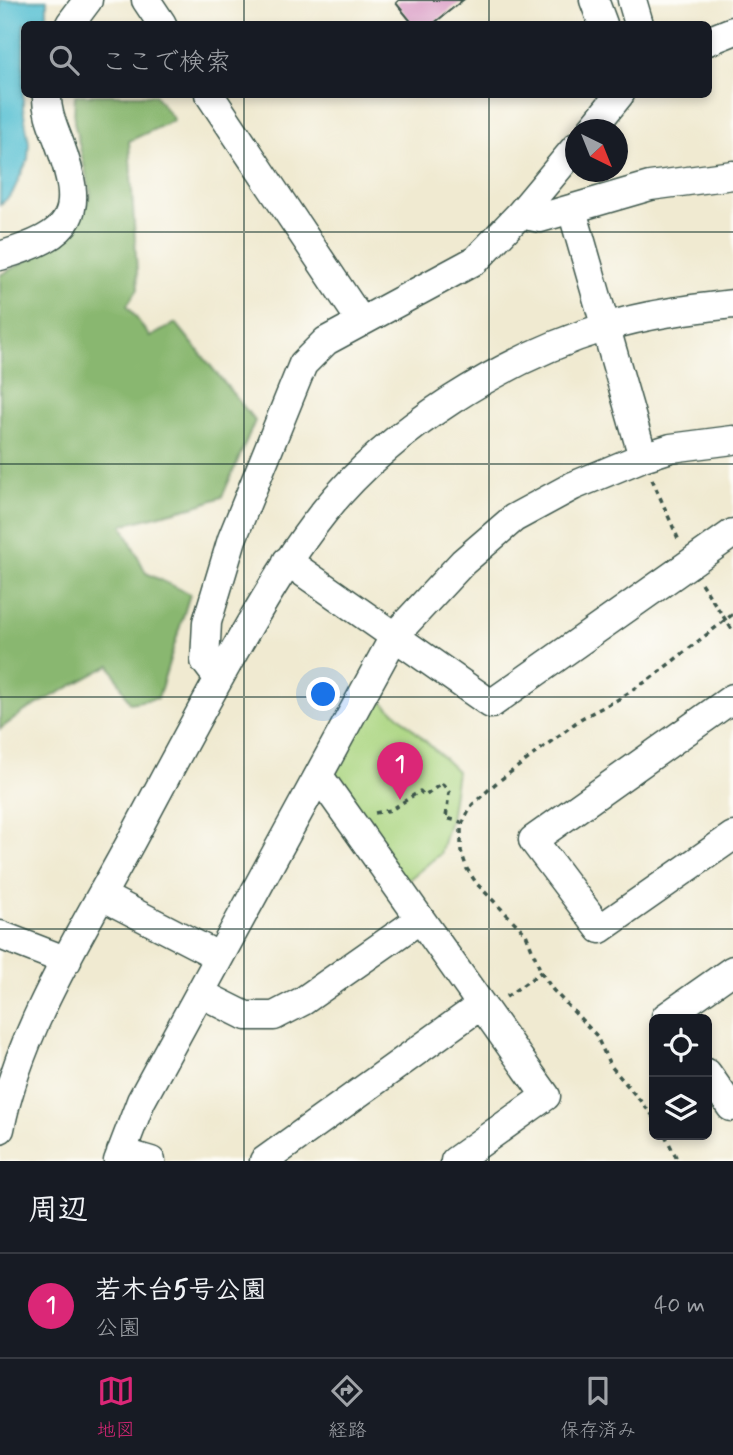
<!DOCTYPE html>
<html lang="ja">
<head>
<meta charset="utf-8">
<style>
  :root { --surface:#171b24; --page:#242831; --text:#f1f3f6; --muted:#9ea1a6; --line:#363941; --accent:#db2777 }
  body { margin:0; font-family:Mynerve,"Klee One",sans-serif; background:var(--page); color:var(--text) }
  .controls { position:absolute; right:21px; bottom:21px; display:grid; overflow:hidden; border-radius:10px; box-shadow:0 4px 10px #0003 }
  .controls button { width:63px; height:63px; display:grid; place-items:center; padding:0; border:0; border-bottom:2px solid var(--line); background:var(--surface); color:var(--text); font:35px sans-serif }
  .compass { position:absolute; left:565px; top:119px; width:63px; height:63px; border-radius:50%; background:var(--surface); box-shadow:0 4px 10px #0003; rotate:137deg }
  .you { position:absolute; left:324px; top:695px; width:24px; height:24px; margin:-18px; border:5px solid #fff; border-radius:50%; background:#1a73e8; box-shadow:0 0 0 10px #1a73e833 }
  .badge { display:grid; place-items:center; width:46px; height:46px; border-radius:50%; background:var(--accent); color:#fff; font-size:23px; font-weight:700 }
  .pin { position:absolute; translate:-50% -58px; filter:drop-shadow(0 2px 4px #0008) }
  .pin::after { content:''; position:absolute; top:37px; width:24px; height:21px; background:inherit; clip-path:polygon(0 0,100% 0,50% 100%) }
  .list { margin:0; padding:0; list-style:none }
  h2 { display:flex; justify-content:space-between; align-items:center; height:91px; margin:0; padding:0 28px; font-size:30px }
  h2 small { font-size:23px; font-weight:400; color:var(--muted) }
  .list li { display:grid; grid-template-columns:46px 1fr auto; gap:21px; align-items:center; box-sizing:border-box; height:105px; padding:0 28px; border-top:2px solid var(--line) }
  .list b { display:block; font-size:26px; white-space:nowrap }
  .list p { margin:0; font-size:23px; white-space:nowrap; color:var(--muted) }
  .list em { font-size:23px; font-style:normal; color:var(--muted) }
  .icon { flex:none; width:38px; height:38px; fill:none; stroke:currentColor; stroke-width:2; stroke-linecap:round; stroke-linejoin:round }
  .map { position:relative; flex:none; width:733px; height:1161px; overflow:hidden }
  .search { position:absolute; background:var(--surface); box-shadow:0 4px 10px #0003; left:21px; right:21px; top:21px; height:77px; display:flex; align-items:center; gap:18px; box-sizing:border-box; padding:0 24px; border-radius:10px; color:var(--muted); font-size:26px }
  .sheet { height:196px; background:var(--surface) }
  nav { display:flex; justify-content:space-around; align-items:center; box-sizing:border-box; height:98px; border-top:2px solid var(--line); background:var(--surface); font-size:19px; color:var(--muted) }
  nav a { display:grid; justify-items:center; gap:4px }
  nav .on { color:var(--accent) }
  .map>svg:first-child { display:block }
  .green { fill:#acd682; stroke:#668a5b; stroke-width:2 }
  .forest { fill:#89b770; stroke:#547a52; stroke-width:2 }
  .water { fill:#55bfd2; stroke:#3a7e83; stroke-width:2 }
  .building { fill:#d897c3 }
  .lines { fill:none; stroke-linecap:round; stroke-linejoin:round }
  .minor-casing { stroke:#3e574c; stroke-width:31 }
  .path { stroke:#3e574c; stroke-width:3.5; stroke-dasharray:5 5; stroke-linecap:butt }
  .minor { stroke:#fff; stroke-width:28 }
  .grid { fill:none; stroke:#1f3d34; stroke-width:2; stroke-opacity:0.55 }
</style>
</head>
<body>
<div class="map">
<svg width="733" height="1161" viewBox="0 0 733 1161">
  <rect width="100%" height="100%" fill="#fdfcf7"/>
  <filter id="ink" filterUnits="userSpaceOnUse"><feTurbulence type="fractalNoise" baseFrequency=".0143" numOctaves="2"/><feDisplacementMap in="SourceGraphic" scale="14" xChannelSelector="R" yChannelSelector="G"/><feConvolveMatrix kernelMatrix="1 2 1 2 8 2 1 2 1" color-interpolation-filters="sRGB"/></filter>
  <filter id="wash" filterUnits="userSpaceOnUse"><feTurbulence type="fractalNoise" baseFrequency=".00686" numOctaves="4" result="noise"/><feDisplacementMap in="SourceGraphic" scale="28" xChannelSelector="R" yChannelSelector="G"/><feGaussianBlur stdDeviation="1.57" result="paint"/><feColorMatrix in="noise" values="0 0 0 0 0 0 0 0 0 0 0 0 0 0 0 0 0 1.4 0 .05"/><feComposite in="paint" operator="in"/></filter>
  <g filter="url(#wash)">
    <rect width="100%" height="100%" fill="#f0ead1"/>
    <!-- green -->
    <path class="green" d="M374 696 396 713 457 771 450 820 440 854 406 882 332 779Z"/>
    <!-- forest -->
    <path class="forest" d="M75 95H155L174 120 129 141 138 289 127 305 150 337 176 323 255 421 222 497 199 505 122 525 146 573 190 594 158 698 130 703 110 665 25 711 0 729V275L64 240 91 195 74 122Z"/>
    <!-- water -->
    <path class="water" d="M0 0H47V20L45 24H24L23 108 29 143 28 159 12 194 0 205Z"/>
    <g id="blocks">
      <!-- building -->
      <path class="building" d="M399 0H463L433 24H413L396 3Z"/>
    </g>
  </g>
  <g filter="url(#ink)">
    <use href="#blocks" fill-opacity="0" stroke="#3e574c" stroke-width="2"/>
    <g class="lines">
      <defs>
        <path id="minor" d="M146 0 162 24
          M594 0 603 24
          M632 0 639 24
          M70 24 88 0
          M708 41 733 31
          M209 94 361 321
          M591 130 620 94
          M572 210 643 457
          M520 214 540 218 650 186 733 175
          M0 256C74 234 86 215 59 142 53 126 46 111 47 94
          M287 561 491 704 733 533
          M218 678 205 661 207 622 232 539 303 364 326 341 476 260 520 214 576 147
          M733 698 533 840 600 929 733 836
          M319 776 546 1096 455 1161
          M102 896 218 956
          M0 935 67 961
          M200 993 246 1016H274L303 1001 420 919
          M668 1019 666 1017 733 970
          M707 1073 731 1107 733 1106
          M0 1129C19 1028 86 926 134 836 172 765 209 694 250 624 273 585 296 547 324 512 391 428 504 358 606 327 647 314 691 309 733 304
          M121 1152 151 1161
          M118 1161 141 1101 395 635 463 562 514 518 573 486 643 457 671 448 733 440
          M264 1161 481 1005"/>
      </defs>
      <!-- minor casing -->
      <use href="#minor" class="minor-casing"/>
      <!-- path -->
      <path class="path" d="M652 479 680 543
        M701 583 733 631
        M375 813 391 810 420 791 425 796 442 783 449 792 446 818 461 822
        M506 997 541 972
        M654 1117 610 1065 596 1035 553 990 541 972 526 934 477 884 467 869 461 851V826L472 805 495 784 582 718 617 700 650 679 733 614
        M665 1135 678 1161"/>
      <!-- minor -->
      <use href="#minor" class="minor"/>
    </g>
  </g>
  <!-- grid -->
  <path class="grid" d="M244 0V24M489 0V24M244 94V1161M489 94V1161M0 232H733M0 464H733M0 697H733M0 929H733"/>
</svg>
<div class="controls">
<button><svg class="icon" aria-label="locate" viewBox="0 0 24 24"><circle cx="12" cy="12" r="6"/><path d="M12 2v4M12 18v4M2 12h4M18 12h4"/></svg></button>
<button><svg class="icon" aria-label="layers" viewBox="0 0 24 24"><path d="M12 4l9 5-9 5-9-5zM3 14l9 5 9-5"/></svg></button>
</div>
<svg class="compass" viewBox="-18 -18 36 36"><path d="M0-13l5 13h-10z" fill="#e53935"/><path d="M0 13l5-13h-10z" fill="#9ea1a6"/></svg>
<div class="you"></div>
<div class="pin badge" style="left:400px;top:800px">1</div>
<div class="search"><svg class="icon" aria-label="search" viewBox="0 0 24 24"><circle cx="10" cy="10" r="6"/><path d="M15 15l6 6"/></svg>ここで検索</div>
</div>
<section class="sheet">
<h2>周辺<small></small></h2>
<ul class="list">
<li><span class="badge">1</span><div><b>若木台5号公園</b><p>公園</p></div><em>40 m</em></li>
</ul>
</section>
<nav>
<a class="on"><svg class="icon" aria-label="map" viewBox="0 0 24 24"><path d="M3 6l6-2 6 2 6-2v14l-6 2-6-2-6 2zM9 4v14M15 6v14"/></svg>地図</a>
<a><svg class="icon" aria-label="directions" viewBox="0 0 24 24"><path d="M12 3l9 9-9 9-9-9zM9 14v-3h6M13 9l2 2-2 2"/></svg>経路</a>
<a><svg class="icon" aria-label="saved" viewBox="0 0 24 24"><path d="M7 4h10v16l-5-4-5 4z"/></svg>保存済み</a>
</nav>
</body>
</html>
